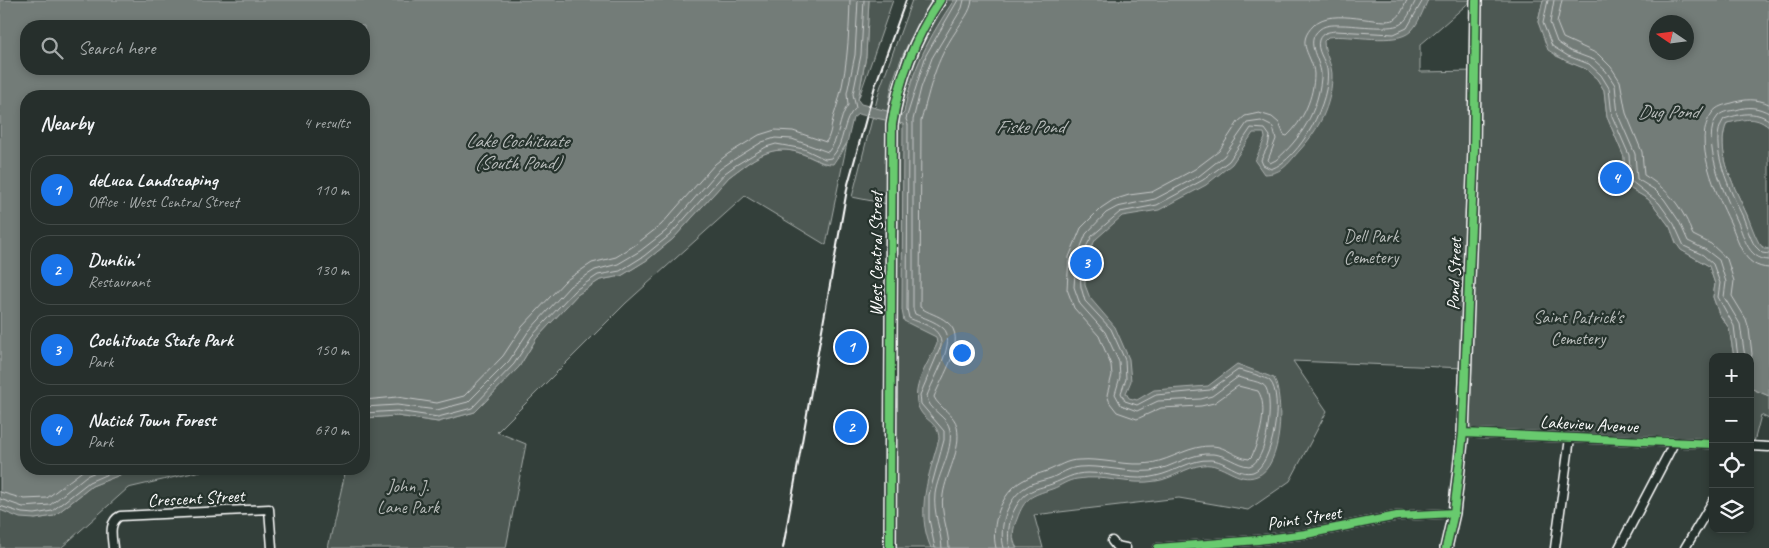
<!DOCTYPE html>
<html lang="en">
<head>
<meta charset="utf-8">
<style>
  :root { --surface:#262f2c; --page:#2e3734; --text:#f1f3f6; --muted:#a4a9a9; --line:#424a48; --accent:#1a73e8 }
  body { margin:0; font-family:Caveat,sans-serif; background:var(--page); color:var(--text) }
  .controls { position:absolute; right:15px; bottom:15px; display:grid; overflow:hidden; border-radius:10px; box-shadow:0 2px 8px #0003 }
  .controls button { width:45px; height:45px; display:grid; place-items:center; padding:0; border:0; border-bottom:1px solid var(--line); background:var(--surface); color:var(--text); font:25px sans-serif }
  .compass { position:absolute; left:1649px; top:15px; width:45px; height:45px; border-radius:50%; background:var(--surface); box-shadow:0 2px 8px #0003; rotate:283deg }
  .you { position:absolute; left:961px; top:352px; width:18px; height:18px; margin:-12px; border:4px solid #fff; border-radius:50%; background:#1a73e8; box-shadow:0 0 0 8px #1a73e833 }
  .badge { display:grid; place-items:center; width:32px; height:32px; border-radius:50%; background:var(--accent); color:#fff; font-size:16px; font-weight:700 }
  .pin { position:absolute; translate:-50% -50%; border:2px solid #fff; box-shadow:0 1px 5px #0006 }
  .list { margin:0; padding:0; list-style:none }
  h2 { display:flex; justify-content:space-between; align-items:center; height:65px; margin:0; padding:0 20px; font-size:21px }
  h2 small { font-size:16px; font-weight:400; color:var(--muted) }
  .list li { display:grid; grid-template-columns:32px 1fr auto; gap:15px; align-items:center; box-sizing:border-box; height:70px; margin:0 10px 10px; padding:0 10px; border:1px solid var(--line); border-radius:20px }
  .list b { display:block; font-size:19px; white-space:nowrap }
  .list p { margin:0; font-size:16px; white-space:nowrap; color:var(--muted) }
  .list em { font-size:16px; font-style:normal; color:var(--muted) }
  .icon { flex:none; width:28px; height:28px; fill:none; stroke:currentColor; stroke-width:2; stroke-linecap:round; stroke-linejoin:round }
  .map { position:relative; flex:none; width:1769px; height:548px; overflow:hidden }
  .search { position:absolute; background:var(--surface); box-shadow:0 2px 8px #0003; left:20px; top:20px; width:350px; height:55px; display:flex; align-items:center; gap:12px; box-sizing:border-box; padding:0 18px; border-radius:20px; color:var(--muted); font-size:19px }
  .panel { position:absolute; background:var(--surface); box-shadow:0 2px 8px #0003; left:20px; top:90px; width:350px; height:385px; border-radius:20px }
  .map>svg:first-child { display:block }
  .green { fill:#4d5853; stroke:#a6aca9 }
  .water { fill:#737b78; stroke:#abb0ae; fill-rule:evenodd }
  .lines { fill:none; stroke-linecap:round; stroke-linejoin:round }
  .shore { stroke:#c7cac9; stroke-width:1 }
  .street-casing { stroke:#fff; stroke-width:11 }
  .secondary-casing { stroke:#fff; stroke-width:14 }
  .street { stroke:#26332d; stroke-width:8 }
  .secondary { stroke:#26332d; stroke-width:10 }
  .rail { stroke:#fff; stroke-width:2 }
  .cycleway-casing { stroke:#26332d; stroke-width:11 }
  .cycleway { stroke:#67ca6e; stroke-width:8 }
  .labels { text-anchor:middle; dominant-baseline:central; stroke-width:4.5; stroke-linejoin:round; paint-order:stroke }
  .park-label { font-size:18px; fill:#b8bcba; stroke:#26332d }
  .street-label { font-size:18px; fill:#fff; stroke:#26332d }
  .water-label { font-size:19px; font-style:italic; fill:#b9bdbc; stroke:#26332d }
</style>
</head>
<body>
<div class="map">
<svg width="1769" height="548" viewBox="0 0 1769 548">
  <rect width="100%" height="100%" fill="#333f3a"/>
  <filter id="ink" filterUnits="userSpaceOnUse"><feTurbulence type="fractalNoise" baseFrequency=".02" numOctaves="2"/><feDisplacementMap in="SourceGraphic" scale="10" xChannelSelector="R" yChannelSelector="G"/><feConvolveMatrix kernelMatrix="1 2 1 2 8 2 1 2 1" color-interpolation-filters="sRGB"/></filter>
  <g filter="url(#ink)">
    <!-- green -->
    <path class="green" d="M869 0H893L858 100 866 56Z
      M912 0H934C918 24 903 50 894 78 883 118 886 162 887 204L852 197 880 88Z
      M940 0H1472L1420 45V72L1476 71V0H1543L1538 22 1556 56 1586 69 1597 79 1604 90 1607 117 1624 157V173L1631 189 1648 199 1655 207 1670 227 1681 250 1709 266 1715 284 1713 297 1719 314 1729 328 1734 357H1713V444L1463 433 1465 368 1293 361 1327 411 1290 481 1248 510 1179 498 1034 515 1043 548H896L897 167 894 116 900 90Z
      M1747 118 1759 120 1769 127V249C1754 247 1752 227 1747 215 1736 190 1714 152 1727 123Z
      M847 143 826 245 745 196 626 303 497 432 526 444 506 548H328L346 469H364V418L397 416 438 422 475 412 519 367 536 339 577 295 600 280 621 276 647 260 673 239 729 177C767 148 780 140 824 164L840 156Z
      M1750 388 1769 396V419L1761 415 1753 446H1750Z
      M135 469H210L128 488 61 548H0V510L35 519 54 516 92 486Z"/>
    <!-- water -->
    <path class="water" d="M0 0H869L866 56 858 100 861 104 902 115 904 113C911 70 930 36 954 0H1428C1423 10 1419 23 1411 31 1396 46 1351 34 1328 37L1324 41C1324 54 1333 64 1332 78 1331 106 1319 129 1300 150 1289 162 1283 174 1264 174L1255 161 1265 138 1264 133H1253L1232 164 1206 185 1159 210 1122 216 1096 239 1090 249 1085 273V285L1090 298 1115 327 1129 359 1131 381 1126 393 1129 398 1137 400 1154 390 1208 386 1237 364 1274 378C1284 398 1283 467 1257 476 1237 484 1223 462 1203 465 1186 467 1172 479 1156 481 1129 486 1103 474 1077 479 1067 480 1061 486 1052 489 1031 496 1025 497 1017 519 1013 528 1011 539 1017 548H931C915 511 929 475 939 439 939 428 933 424 925 417 904 396 927 366 937 344L936 337 904 321 902 310 903 124 858 114 853 118 847 143 833 164C821 164 814 158 803 154 772 142 753 159 729 177L673 239 647 260 621 276 600 280 577 295 536 339 519 367 475 412 438 422 397 416 364 418V96H26V469H135L92 486 54 516 35 519 20 518 0 510ZM26 26H364V69H26Z
      M1543 0H1769V127C1754 115 1744 120 1727 123 1714 151 1736 190 1747 215 1751 224 1754 234 1759 243L1764 249H1769V396L1750 388V357H1734L1729 328 1719 314 1713 297 1715 284 1709 266 1681 250 1676 243 1670 227 1655 207 1648 199 1631 189 1626 183 1624 157 1607 117 1604 90 1597 79 1586 69 1566 61 1548 50 1538 22ZM1686 22V52H1656V22Z"/>
    <g class="lines">
      <!-- shore -->
      <path class="shore" d="M1548 0 1543 23 1552 46 1568 56 1589 64 1601 75 1609 88 1612 116 1629 155 1631 181 1659 203 1674 224 1684 246 1703 255 1713 264 1720 283 1718 297 1734 326 1738 357
        M1554 0 1550 23 1557 42 1570 51 1594 60 1606 71 1615 85 1618 115 1635 154 1637 179 1655 190 1664 199 1679 221 1688 241 1706 250 1719 260 1726 282 1724 297 1740 324 1745 357
        M1562 0 1557 23 1563 38 1598 54 1611 67 1620 81 1626 113 1642 152 1644 175C1662 186 1675 198 1685 217 1689 223 1690 230 1693 235L1711 244 1727 259 1734 281 1732 296 1746 319 1749 329 1752 354 1750 364
        M1769 104C1756 98 1745 99 1732 103 1724 105 1717 106 1712 113 1691 140 1717 195 1730 222 1739 241 1742 267 1769 268
        M1769 113C1758 107 1748 106 1736 110 1730 111 1723 111 1718 116 1699 138 1725 196 1736 218 1744 234 1746 259 1769 260
        M1769 120C1754 110 1740 114 1724 119 1706 144 1732 194 1743 217 1747 227 1749 236 1755 246L1762 253 1769 254
        M364 400 397 397 437 403 464 396 503 356 522 327 565 281 592 263 616 257 635 245 661 225 715 164 728 154 759 135 775 130 793 131 826 142C832 133 831 122 835 112 847 77 849 38 850 0
        M364 407 397 405 437 410 468 402 509 361 528 332 570 286 595 270 618 264 640 251 666 231 720 169 733 160 762 142 775 138 792 139 828 152C840 139 838 119 848 105L847 93 855 55 858 0
        M364 413 397 411 438 417 472 408 514 364 532 336 574 291 598 275 620 271 644 256 670 235 725 173 736 165 766 147 776 144 804 149 825 159 831 158C846 143 841 120 856 108L853 94 861 55 864 0
        M0 492 24 499 47 498 85 469
        M0 499 23 507 50 505 86 476 103 469
        M0 506 22 513 35 514 52 511 89 482 119 469
        M935 548 929 519V495L944 440V431L921 404 920 395 941 346C942 327 924 325 909 318L907 309 908 125 906 119 926 55 958 0
        M942 548C941 530 933 513 935 494 938 473 953 452 950 430 948 416 928 411 927 396 932 381 958 340 943 328 935 321 924 318 915 314L913 308V120L921 88 932 58 962 8 964 0
        M949 548C949 530 940 514 943 495 946 473 962 450 957 427 955 414 939 408 934 397 941 378 969 338 947 322 939 315 927 313 920 307L921 121C931 85 935 62 956 31 962 21 971 12 972 0
        M996 548C990 525 1001 493 1022 481 1030 476 1038 474 1047 471 1058 467 1066 460 1079 460 1103 458 1127 467 1151 463 1173 459 1190 445 1213 446 1227 447 1236 458 1249 459L1252 456C1259 439 1269 407 1258 391L1238 386 1214 403 1201 406 1161 408 1137 419 1117 412 1110 403 1107 395 1112 375 1111 365 1099 336 1074 308 1067 289 1069 257 1081 228 1101 208 1113 200 1129 195 1152 192 1195 169 1219 151 1238 122 1245 116 1259 113 1272 117 1279 123 1284 135 1287 136C1303 121 1314 97 1314 74 1313 55 1294 44 1314 25 1332 6 1382 27 1395 19 1401 16 1404 6 1407 0
        M1004 548C998 528 1007 498 1026 487 1033 482 1042 481 1051 478 1061 474 1068 468 1079 467 1103 465 1127 473 1151 471 1173 468 1190 452 1213 454 1227 455 1236 465 1249 466 1267 463 1274 403 1266 388 1263 381 1245 380 1238 377L1212 396 1201 399 1158 401 1137 411 1121 405 1115 394 1120 377 1119 362 1105 332 1080 304 1074 287 1076 259 1086 234 1106 213 1117 207 1155 199 1199 176 1224 156 1247 123 1261 121 1273 127 1276 139 1268 160 1270 163 1276 160C1301 139 1318 111 1321 78 1323 61 1302 43 1320 29 1326 24 1336 25 1343 25 1356 25 1394 31 1402 23 1409 18 1412 7 1416 0
        M1010 548C1005 530 1012 504 1028 493 1035 488 1044 487 1052 484 1065 479 1073 473 1088 473 1111 473 1134 482 1156 476 1175 472 1191 459 1210 460 1226 460 1237 476 1253 472 1273 466 1284 395 1270 381 1266 377 1244 371 1238 370L1210 390 1156 395 1137 405 1125 401 1121 393 1126 379 1125 360 1111 329 1085 301 1081 287 1080 272 1086 247 1092 236 1120 212 1157 205 1203 180 1229 161 1251 128 1265 129 1270 136 1268 146 1261 160 1263 165 1271 169C1300 159 1332 100 1327 69 1325 60 1316 50 1319 40 1322 32 1329 32 1335 31L1394 34 1407 28 1423 0"/>
      <defs>
        <path id="street" d="M1463 433 1713 444
          M1750 446 1769 447
          M1112 541 1116 546 1126 548
          M113 548C112 537 108 522 120 516L269 509 272 548
          M1158 548 1258 540 1306 534 1397 516 1454 513
          M1555 548 1570 438
          M1619 548 1674 443
          M1685 548 1713 501"/>
        <path id="secondary" d="M890 548 892 125C899 78 914 39 940 0
          M1446 548 1454 513 1463 433 1474 150 1476 0"/>
      </defs>
      <!-- street casing -->
      <use href="#street" class="street-casing"/>
      <!-- secondary casing -->
      <use href="#secondary" class="secondary-casing"/>
      <!-- street -->
      <use href="#street" class="street"/>
      <!-- secondary -->
      <use href="#secondary" class="secondary"/>
      <!-- rail -->
      <path class="rail" d="M783 548 848 184 875 86 906 0"/>
      <defs>
        <path id="cycleway" d="M1463 433 1713 444
          M890 548 892 125C899 78 914 39 940 0
          M1158 548 1258 540 1306 534 1397 516 1454 513
          M1446 548 1454 513 1463 433 1474 150 1476 0"/>
      </defs>
      <!-- cycleway casing -->
      <use href="#cycleway" class="cycleway-casing"/>
      <!-- cycleway -->
      <use href="#cycleway" class="cycleway"/>
    </g>
  </g>
  <g class="labels">
    <!-- park labels -->
    <g class="park-label">
      <text x="1371" y="236">Dell Park<tspan x="1371" dy="21">Cemetery</tspan></text>
      <text x="1578" y="317">Saint Patrick's<tspan x="1578" dy="21">Cemetery</tspan></text>
      <text x="408" y="486">John J.<tspan x="408" dy="21">Lane Park</tspan></text>
    </g>
    <!-- street labels -->
    <g class="street-label">
      <text transform="translate(876 254) rotate(-90)">West Central Street</text>
      <text transform="translate(1454 274) rotate(-88)">Pond Street</text>
      <text transform="translate(1589 424) rotate(3)">Lakeview Avenue</text>
      <text transform="translate(196 498) rotate(-3)">Crescent Street</text>
      <text transform="translate(1304 518) rotate(-9)">Point Street</text>
    </g>
    <!-- water labels -->
    <g class="water-label">
      <text x="1668" y="112">Dug Pond</text>
      <text x="1030" y="127">Fiske Pond</text>
      <text x="517" y="141">Lake Cochituate<tspan x="517" dy="22">(South Pond)</tspan></text>
    </g>
  </g>
</svg>
<div class="controls">
<button>+</button>
<button>−</button>
<button><svg class="icon" aria-label="locate" viewBox="0 0 24 24"><circle cx="12" cy="12" r="6"/><path d="M12 2v4M12 18v4M2 12h4M18 12h4"/></svg></button>
<button><svg class="icon" aria-label="layers" viewBox="0 0 24 24"><path d="M12 4l9 5-9 5-9-5zM3 14l9 5 9-5"/></svg></button>
</div>
<svg class="compass" viewBox="-18 -18 36 36"><path d="M0-13l5 13h-10z" fill="#e53935"/><path d="M0 13l5-13h-10z" fill="#a4a9a9"/></svg>
<div class="you"></div>
<div class="pin badge" style="left:851px;top:347px">1</div>
<div class="pin badge" style="left:851px;top:427px">2</div>
<div class="pin badge" style="left:1086px;top:263px">3</div>
<div class="pin badge" style="left:1616px;top:178px">4</div>
<div class="search"><svg class="icon" aria-label="search" viewBox="0 0 24 24"><circle cx="10" cy="10" r="6"/><path d="M15 15l6 6"/></svg>Search here</div>
<section class="panel">
<h2>Nearby<small>4 results</small></h2>
<ul class="list">
<li><span class="badge">1</span><div><b>deLuca Landscaping</b><p>Office · West Central Street</p></div><em>110 m</em></li>
<li><span class="badge">2</span><div><b>Dunkin'</b><p>Restaurant</p></div><em>130 m</em></li>
<li><span class="badge">3</span><div><b>Cochituate State Park</b><p>Park</p></div><em>150 m</em></li>
<li><span class="badge">4</span><div><b>Natick Town Forest</b><p>Park</p></div><em>670 m</em></li>
</ul>
</section>
</div>
</body>
</html>
